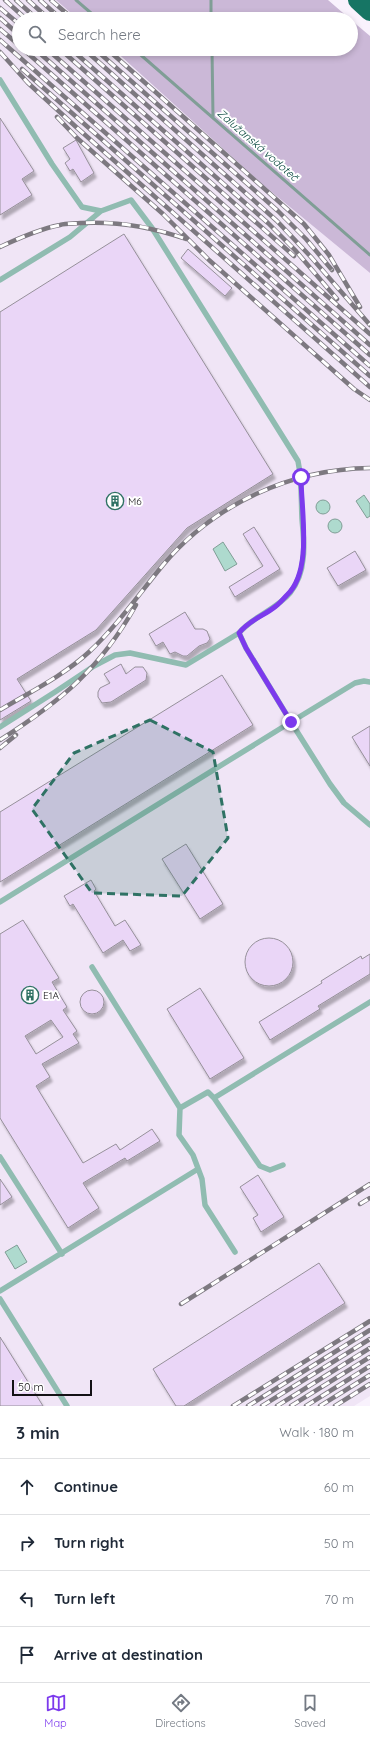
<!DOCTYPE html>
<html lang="en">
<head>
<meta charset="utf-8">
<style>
  :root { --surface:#fff; --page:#f2f2f3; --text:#1f2937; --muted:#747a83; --line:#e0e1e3; --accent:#7c3aed }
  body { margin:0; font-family:Quicksand,sans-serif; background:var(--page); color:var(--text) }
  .scale { position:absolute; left:12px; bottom:10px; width:80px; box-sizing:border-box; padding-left:4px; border:2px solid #131115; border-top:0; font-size:11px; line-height:14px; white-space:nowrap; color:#131115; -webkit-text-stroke:3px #fff; paint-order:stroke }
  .stop { position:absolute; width:12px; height:12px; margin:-9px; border:3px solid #7c3aed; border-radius:50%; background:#fff }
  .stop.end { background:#7c3aed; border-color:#fff; box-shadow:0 1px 4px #0008 }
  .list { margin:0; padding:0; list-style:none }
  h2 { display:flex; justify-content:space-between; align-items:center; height:52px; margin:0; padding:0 16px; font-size:17px }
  h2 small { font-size:13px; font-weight:400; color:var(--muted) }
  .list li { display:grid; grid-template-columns:26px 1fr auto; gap:12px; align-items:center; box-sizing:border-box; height:56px; padding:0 16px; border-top:1px solid var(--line) }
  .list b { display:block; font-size:15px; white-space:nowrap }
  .list em { font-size:13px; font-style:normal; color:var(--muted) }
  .icon { flex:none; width:22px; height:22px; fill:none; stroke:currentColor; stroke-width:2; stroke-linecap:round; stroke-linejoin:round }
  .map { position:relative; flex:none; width:370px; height:1406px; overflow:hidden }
  .search { position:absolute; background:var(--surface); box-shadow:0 2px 6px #0003; left:12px; right:12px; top:12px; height:44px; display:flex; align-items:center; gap:10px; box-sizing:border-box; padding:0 14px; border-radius:22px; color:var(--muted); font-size:15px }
  .sheet { height:276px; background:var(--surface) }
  nav { display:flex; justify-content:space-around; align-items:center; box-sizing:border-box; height:56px; border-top:1px solid var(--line); background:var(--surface); font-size:11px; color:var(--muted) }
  nav a { display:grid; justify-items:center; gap:2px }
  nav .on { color:var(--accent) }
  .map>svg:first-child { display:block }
  .built { fill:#f0e5f6 }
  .green { fill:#cbb8d7 }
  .water { fill:#aedace; stroke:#809e96 }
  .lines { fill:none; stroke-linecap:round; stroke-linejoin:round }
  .stream { stroke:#809e96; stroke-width:3 }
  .building { fill:#ead6f7; stroke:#96909a; fill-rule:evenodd; filter:url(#shadow) }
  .lane { stroke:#90bcb1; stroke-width:5.5 }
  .highway { stroke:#167564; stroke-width:20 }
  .rail-casing { stroke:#7d7980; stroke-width:4.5 }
  .rail { stroke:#fff; stroke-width:3; stroke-dasharray:9; stroke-linecap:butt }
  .route { stroke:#7c3aed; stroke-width:5 }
  .marked { fill:#2f7264; fill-opacity:0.2; stroke:#2f7264; stroke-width:3; stroke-dasharray:8 5; stroke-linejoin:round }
  .labels { text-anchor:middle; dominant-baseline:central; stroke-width:4; stroke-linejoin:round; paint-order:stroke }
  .poi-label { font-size:10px; fill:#131115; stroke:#fff; text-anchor:start }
  .water-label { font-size:11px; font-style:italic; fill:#004338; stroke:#fff }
</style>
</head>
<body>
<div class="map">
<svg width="370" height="1406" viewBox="0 0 370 1406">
  <defs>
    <filter id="shadow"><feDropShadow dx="2.5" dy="4.5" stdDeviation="1" flood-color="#0004"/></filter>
  </defs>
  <rect width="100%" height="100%" fill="#f9f2fd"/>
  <!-- built -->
  <path class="built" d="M0 0H58L79 19H19V49H112L262 184 370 273V1396L354 1406H0Z"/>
  <!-- green -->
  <path class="green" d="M56 0H328L350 19H78Z
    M351 20 370 36V273L262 184 113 49H351Z"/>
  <!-- water -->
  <path class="water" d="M364 495 370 504V516L367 518 356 501Z
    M316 507a7 7 0 1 1 14 0a7 7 0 1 1-14 0Z
    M328 526a7 7 0 1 1 14 0a7 7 0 1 1-14 0Z
    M223 542 237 564 225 571 213 549Z
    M17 1245 27 1262 15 1269 5 1252Z"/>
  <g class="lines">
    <!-- stream -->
    <path class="stream" d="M76 0 98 19
      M211 0V19
      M134 49 370 255
      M212 49 213 117"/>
  </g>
  <!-- building -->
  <path class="building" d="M0 118 34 171 22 179 32 195 0 215Z
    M76 140 94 173 81 182 73 169 70 171 65 163 70 159 63 148Z
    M124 234 273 474 187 528 96 630 17 679 31 701 0 720V312Z
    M188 249 232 288 225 296 181 258Z
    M254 527 280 569 235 597 229 587 263 566 243 534Z
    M355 551 366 570 338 586 327 568Z
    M185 612 195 629H203L207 631 210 639 207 643 199 646 187 656H183L175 652 170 654 163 642 156 646 149 634Z
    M121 664 126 674 135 667H143L147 673 146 680 111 702 102 703 98 697V692L100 688 110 683 104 674Z
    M222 675 253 725 0 882V812Z
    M370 726V766L352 737Z
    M186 844 223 904 200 919 162 859Z
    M91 880 96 889 94 891 115 926 125 920 141 945 130 951 123 940 103 953 73 904 70 906 64 896Z
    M23 920 59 978 52 982 67 1007 63 1010 77 1031 73 1034 79 1043 42 1064 50 1077 36 1086 83 1163 116 1144 120 1150 152 1129 160 1141 127 1161 125 1158 83 1183 99 1208 68 1228 0 1118V934ZM51 1020 63 1037 36 1054 25 1036Z
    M245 962a24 24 0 1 1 48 0a24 24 0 1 1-48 0Z
    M370 954V974L318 1006 320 1009 270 1040 259 1022 322 983 321 981 361 956 362 959Z
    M200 988 244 1058 210 1079 167 1009Z
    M80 1002a12 12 0 1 1 24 0a12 12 0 1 1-24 0Z
    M258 1175 284 1217 261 1232 253 1218 258 1215 240 1187Z
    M0 1179 12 1197 0 1205Z
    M319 1263 345 1303 184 1406H176L153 1369Z
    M0 1337 43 1406H0Z"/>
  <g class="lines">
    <!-- lane -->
    <path class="lane" d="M0 80 52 164 82 207 101 211 131 200 152 228 298 461C302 480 301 499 302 519 303 532 305 546 303 559 302 571 297 584 290 593 276 610 253 616 239 633L186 665 130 653 115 655 94 666 55 692 0 727
      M0 280 70 237 101 211
      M239 633 246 648 291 722 355 683 364 681 370 682
      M0 902 291 722 330 784 344 803 370 825
      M92 967 180 1108
      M214 1098 370 1002
      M0 1157 62 1254
      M235 1252 205 1205 202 1179 193 1155 179 1135 180 1108 208 1092 214 1098 260 1166 270 1170 283 1165
      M0 1291 198 1169
      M0 1299 67 1406"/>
    <!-- highway -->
    <path class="highway" d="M358 0 370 11"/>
    <defs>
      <path id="rail" d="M5 0 26 19
        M16 0 37 19
        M28 0 49 19
        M40 0 61 19
        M51 0 73 19
        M0 8 19 24
        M0 18 19 35
        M0 29 19 45
        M0 40 370 366
        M23 49 370 355
        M35 49 370 345
        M47 49 370 334
        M60 49 294 256
        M71 49 268 223 295 250 337 299
        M84 49 277 221 311 257 370 325
        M95 49 278 211 306 239 332 270
        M107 49 304 224 329 255 360 307
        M0 52 28 83 75 126 370 387
        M22 69 370 376
        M57 117 77 138 163 214 209 260 354 389 370 400
        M0 247C19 238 40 229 60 225 67 223 74 224 81 223 118 221 152 227 186 239
        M0 710C30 692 63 676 89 652 117 626 139 594 163 565 214 504 291 469 370 468
        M0 740C61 701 100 669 136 605
        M0 748 16 735
        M360 1204 370 1198
        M181 1304 370 1184
        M233 1406 370 1321
        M248 1406 370 1330
        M262 1406 370 1339
        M277 1406 370 1348
        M291 1406 370 1357
        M306 1406 370 1366
        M320 1406 370 1375
        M335 1406 370 1384"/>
    </defs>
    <!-- rail casing -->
    <use href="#rail" class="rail-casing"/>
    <!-- rail -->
    <use href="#rail" class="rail"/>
  </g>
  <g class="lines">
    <!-- route -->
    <path class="route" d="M291 722 246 648 239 633C249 620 264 616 276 606 280 603 283 599 287 595 313 571 301 510 301 477"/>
  </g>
  <!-- marked area -->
  <path class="marked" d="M150 720 213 752 228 838 182 896 92 893 32 809 74 753Z"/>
  <!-- icons -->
  <defs>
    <symbol id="building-ring" viewBox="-11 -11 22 22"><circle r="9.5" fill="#fff" stroke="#2f7264" stroke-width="1.5"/><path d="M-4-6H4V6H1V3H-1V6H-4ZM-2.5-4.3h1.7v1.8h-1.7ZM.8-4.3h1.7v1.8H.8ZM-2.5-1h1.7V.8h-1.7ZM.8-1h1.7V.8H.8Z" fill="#2f7264"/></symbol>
  </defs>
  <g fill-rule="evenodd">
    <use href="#building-ring" x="105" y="491" width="20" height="20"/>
    <use href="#building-ring" x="20" y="985" width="20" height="20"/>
  </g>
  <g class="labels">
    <!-- poi labels -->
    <g class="poi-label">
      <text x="128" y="501">M6</text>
      <text x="43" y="995">E1A</text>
    </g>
    <!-- water labels -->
    <g class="water-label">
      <text transform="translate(258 145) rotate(41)">Zalužanská vodoteč</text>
    </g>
  </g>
</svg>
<div class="scale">50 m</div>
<div class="stop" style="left:301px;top:477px"></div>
<div class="stop end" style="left:291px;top:722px"></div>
<div class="search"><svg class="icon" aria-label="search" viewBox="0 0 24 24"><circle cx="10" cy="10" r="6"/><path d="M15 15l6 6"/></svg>Search here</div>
</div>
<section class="sheet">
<h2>3 min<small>Walk · 180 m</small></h2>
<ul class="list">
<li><svg class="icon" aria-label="ahead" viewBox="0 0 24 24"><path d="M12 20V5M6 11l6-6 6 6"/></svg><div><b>Continue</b></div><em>60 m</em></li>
<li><svg class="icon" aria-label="right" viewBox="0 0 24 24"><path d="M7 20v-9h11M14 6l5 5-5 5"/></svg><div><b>Turn right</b></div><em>50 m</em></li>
<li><svg class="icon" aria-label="left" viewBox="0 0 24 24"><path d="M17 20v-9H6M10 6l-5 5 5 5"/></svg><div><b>Turn left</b></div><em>70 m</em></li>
<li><svg class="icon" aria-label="arrive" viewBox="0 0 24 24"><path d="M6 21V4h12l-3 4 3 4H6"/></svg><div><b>Arrive at destination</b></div></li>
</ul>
</section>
<nav>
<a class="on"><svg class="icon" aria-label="map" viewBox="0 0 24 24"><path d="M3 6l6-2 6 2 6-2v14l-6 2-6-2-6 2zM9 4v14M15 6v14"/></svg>Map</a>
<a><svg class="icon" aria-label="directions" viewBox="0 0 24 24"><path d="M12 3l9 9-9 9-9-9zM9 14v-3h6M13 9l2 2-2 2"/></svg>Directions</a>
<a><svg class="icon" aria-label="saved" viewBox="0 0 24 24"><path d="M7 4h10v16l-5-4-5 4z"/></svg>Saved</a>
</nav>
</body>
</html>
